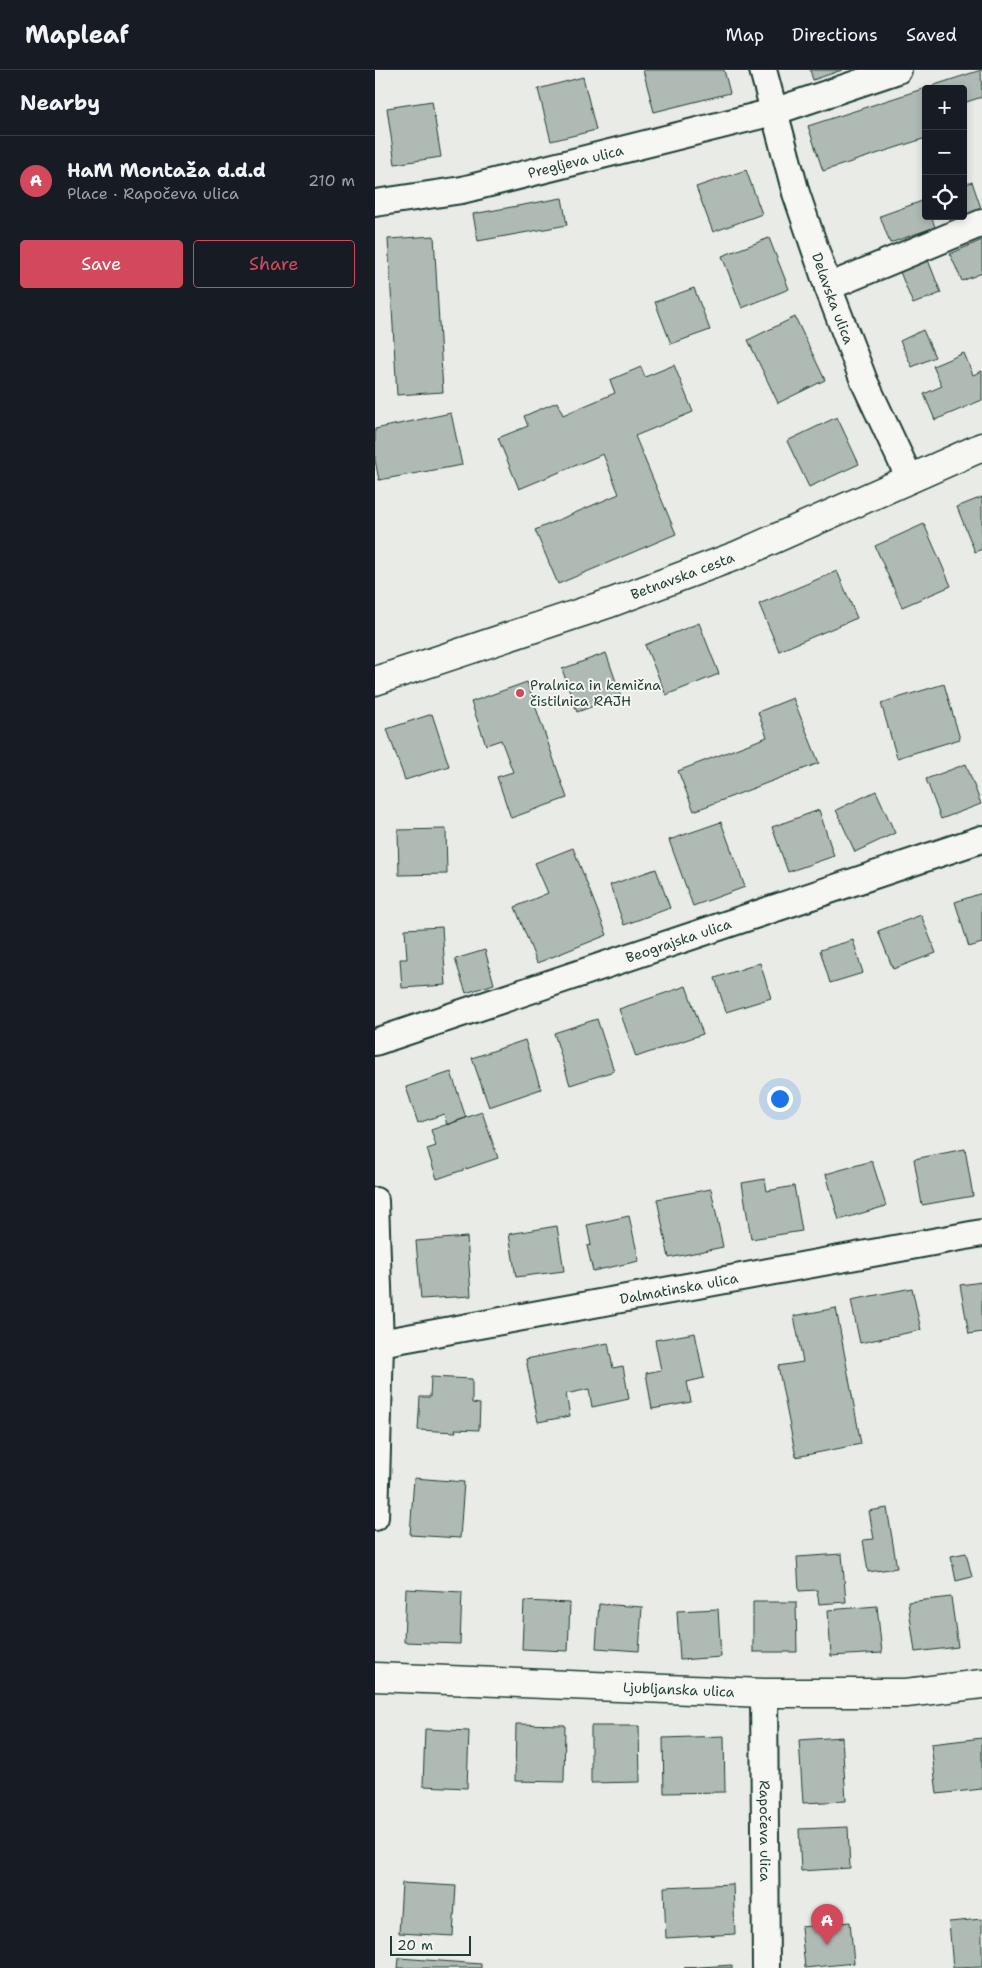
<!DOCTYPE html>
<html lang="en">
<head>
<meta charset="utf-8">
<style>
  :root { --surface:#171b24; --page:#20242c; --text:#f1f3f6; --muted:#9ea1a6; --line:#363941; --accent:#d1495b }
  body { margin:0; font-family:"Shantell Sans",sans-serif; background:var(--page); color:var(--text) }
  .controls { position:absolute; right:15px; top:15px; display:grid; overflow:hidden; border-radius:5px; box-shadow:0 2px 8px #0003 }
  .controls button { width:45px; height:45px; display:grid; place-items:center; padding:0; border:0; border-bottom:1px solid var(--line); background:var(--surface); color:var(--text); font:25px sans-serif }
  .scale { position:absolute; left:15px; bottom:12px; width:81px; box-sizing:border-box; padding-left:5px; border:2px solid #1f3d34; border-top:0; font-size:14px; line-height:18px; white-space:nowrap; color:#1f3d34; -webkit-text-stroke:4px #f6f6f2; paint-order:stroke }
  .you { position:absolute; left:404px; top:1028px; width:18px; height:18px; margin:-12px; border:4px solid #fff; border-radius:50%; background:#1a73e8; box-shadow:0 0 0 8px #1a73e833 }
  .badge { display:grid; place-items:center; width:32px; height:32px; border-radius:50%; background:var(--accent); color:#fff; font-size:16px; font-weight:700 }
  .pin { position:absolute; translate:-50% -41px; filter:drop-shadow(0 1px 2px #0008) }
  .pin::after { content:''; position:absolute; top:26px; width:18px; height:15px; background:inherit; clip-path:polygon(0 0,100% 0,50% 100%) }
  .list { margin:0; padding:0; list-style:none }
  h2 { display:flex; justify-content:space-between; align-items:center; height:65px; margin:0; padding:0 20px; font-size:21px }
  h2 small { font-size:16px; font-weight:400; color:var(--muted) }
  .list li { display:grid; grid-template-columns:32px 1fr auto; gap:15px; align-items:center; box-sizing:border-box; height:90px; padding:0 20px; border-top:1px solid var(--line) }
  .list b { display:block; font-size:19px; white-space:nowrap }
  .list p { margin:0; font-size:16px; white-space:nowrap; color:var(--muted) }
  .list em { font-size:16px; font-style:normal; color:var(--muted) }
  .actions { display:flex; gap:10px; padding:15px 20px }
  .actions a { flex:1; padding:11px 0; border:1px solid var(--accent); border-radius:5px; text-align:center; font-size:18px; color:var(--accent) }
  .actions .main { background:var(--accent); color:#fff }
  .icon { flex:none; width:28px; height:28px; fill:none; stroke:currentColor; stroke-width:2; stroke-linecap:round; stroke-linejoin:round }
  .map { position:relative; flex:none; width:607px; height:1898px; overflow:hidden }
  header { display:flex; align-items:center; gap:30px; box-sizing:border-box; height:70px; padding:0 25px; background:var(--surface); border-bottom:1px solid var(--line) }
  header strong { font-size:24px }
  nav { display:flex; gap:28px; margin-inline-start:auto; font-size:18px }
  main { display:flex }
  aside { flex:1; background:var(--surface) }
  .map>svg:first-child { display:block }
  .building { fill:#b0bab5; stroke:#1f3d34 }
  .lines { fill:none; stroke-linecap:round; stroke-linejoin:round }
  .street-casing { stroke:#1f3d34; stroke-width:30 }
  .secondary-casing { stroke:#1f3d34; stroke-width:31 }
  .street { stroke:#f6f6f2; stroke-width:26 }
  .secondary { stroke:#f6f6f2; stroke-width:28 }
  .poi-dot { fill:#d1495b; stroke:#f6f6f2; stroke-width:2 }
  .labels { text-anchor:middle; dominant-baseline:central; stroke-width:4; stroke-linejoin:round; paint-order:stroke }
  .street-label { font-size:14px; fill:#1f3d34; stroke:#f6f6f2 }
  .poi-label { font-size:14px; fill:#1f3d34; stroke:#f6f6f2; text-anchor:start }
</style>
</head>
<body>
<header>
<strong>Mapleaf</strong>
<nav><a>Map</a><a>Directions</a><a>Saved</a></nav>
</header>
<main>
<aside>
<h2>Nearby<small></small></h2>
<ul class="list">
<li><span class="badge">A</span><div><b>HaM Montaža d.d.d</b><p>Place · Rapočeva ulica</p></div><em>210 m</em></li>
</ul>
<div class="actions"><a class="main">Save</a><a>Share</a></div>
</aside>
<div class="map">
<svg width="607" height="1898" viewBox="0 0 607 1898">
  <rect width="100%" height="100%" fill="#e9ebe7"/>
  <filter id="ink" filterUnits="userSpaceOnUse"><feTurbulence type="fractalNoise" baseFrequency=".02" numOctaves="2"/><feDisplacementMap in="SourceGraphic" scale="10" xChannelSelector="R" yChannelSelector="G"/><feConvolveMatrix kernelMatrix="1 2 1 2 8 2 1 2 1" color-interpolation-filters="sRGB"/></filter>
  <g filter="url(#ink)">
    <!-- building -->
    <path class="building" d="M268 0H349L355 23 279 42Z
      M435 0H467L438 10Z
      M606 0 607 27 588 33V19H551V68L448 101 433 56Z
      M208 7 221 60 176 71 163 19Z
      M57 31 66 87 20 94 12 38Z
      M371 100 387 144 338 162 321 117Z
      M597 112 607 141 579 151 577 146H588V115Z
      M187 128 192 155 103 171 98 144Z
      M550 130 551 146H556L560 157 515 173 505 146Z
      M59 166 68 322 22 325 13 169Z
      M394 168 414 219 367 238 347 186Z
      M607 170V203L587 211 575 184Z
      M553 190 566 223 538 234 525 202Z
      M319 218 335 260 296 274 280 232Z
      M420 247 450 310 403 333 373 270Z
      M548 260 560 287 537 297 525 271Z
      M589 283 598 305 607 301V330L560 350 549 324 567 316 558 296Z
      M299 295 318 342 260 366 301 464 183 514 160 460 244 424 228 384 144 419 123 368 153 356 149 346 182 332 188 345 240 323 235 310 266 297 270 307Z
      M76 343 87 395 4 410 0 390V359Z
      M462 347 484 394 434 417 412 371Z
      M607 427V479L600 482 582 437Z
      M549 454 576 516 527 537 500 476Z
      M462 501 482 548 404 581 384 534Z
      M324 553 344 604 291 625 270 575Z
      M231 583 246 626 202 642 187 599Z
      M152 612 192 728 136 748 122 707 138 702 126 670 111 675 96 632Z
      M569 614 585 669 522 688 506 633Z
      M418 628 444 693 319 741 303 701 392 667 383 642Z
      M57 644 74 696 30 710 12 659Z
      M591 694 606 734 566 749 551 709Z
      M501 721 520 763 480 782 461 740Z
      M444 740 459 786 413 802 397 757Z
      M346 752 370 817 318 836 294 770Z
      M71 759 72 804 24 805 23 760Z
      M198 778 232 865 162 893 140 837 173 823 160 793Z
      M281 799 295 838 249 855 235 815Z
      M607 823V873L594 877 580 832Z
      M546 845 561 883 518 899 503 861Z
      M67 857 71 915 27 918 25 889H32L30 859Z
      M478 870 488 903 455 913 445 880Z
      M110 880 119 914 91 923 80 889Z
      M385 893 396 928 351 942 340 908Z
      M311 916 328 964 261 987 244 939Z
      M222 949 239 1001 195 1015 179 963Z
      M150 970 166 1019 114 1037 97 988Z
      M76 1002 91 1048 72 1055 69 1044 43 1053 31 1017Z
      M107 1042 123 1088 62 1109 52 1079 61 1076 56 1060Z
      M590 1079 598 1126 547 1135 539 1089Z
      M497 1091 511 1136 464 1150 451 1104Z
      M390 1109 392 1121 419 1116 427 1161 376 1169 367 1113Z
      M336 1119 348 1177 294 1188 282 1129Z
      M254 1146 264 1191 218 1201 212 1176 216 1175 212 1155Z
      M182 1156 189 1201 141 1207 134 1164Z
      M92 1167 96 1226 46 1229 41 1171Z
      M607 1212V1262L594 1264 585 1215Z
      M537 1218 546 1260 485 1273 476 1230Z
      M461 1238 486 1374 421 1387 403 1296 428 1292 419 1246Z
      M320 1263 329 1308 312 1312 316 1332 277 1339 271 1303 286 1300 280 1270Z
      M233 1273 238 1298 248 1296 254 1329 217 1337 214 1319 191 1324 195 1346 163 1352 151 1289Z
      M56 1307 97 1309V1333L105 1334 104 1360 80 1359 81 1362 43 1360 45 1327H55Z
      M39 1408 89 1412 85 1468 35 1465Z
      M512 1438 522 1498 493 1502 488 1470 499 1469 494 1441Z
      M591 1483 597 1507 581 1511 576 1486Z
      M467 1484 471 1532 444 1534 442 1520 424 1521 422 1487Z
      M31 1519 87 1522 85 1574 29 1572Z
      M576 1527 583 1577 540 1582 533 1532Z
      M149 1531 195 1533 193 1581 147 1579Z
      M378 1532H421L422 1582H378Z
      M224 1534 267 1537 264 1581 221 1578Z
      M502 1536 507 1583 456 1586 453 1540Z
      M343 1539 346 1587 305 1590 302 1541Z
      M141 1654 190 1655 189 1712 140 1711Z
      M216 1656H264L265 1712 216 1713Z
      M50 1659 94 1661 92 1718 48 1716Z
      M349 1666 350 1722 289 1723 288 1668Z
      M467 1667 471 1731 428 1733 424 1670Z
      M607 1668V1719L562 1724 556 1674Z
      M473 1757 475 1798 426 1801 424 1759Z
      M27 1813 81 1816 78 1866 24 1863Z
      M358 1814 360 1864 291 1868 289 1817Z
      M607 1849V1897L578 1898 574 1852Z
      M475 1852 479 1893 430 1898 426 1857Z
      M24 1888 106 1894V1898H23Z
      M357 1895V1898H309Z"/>
    <g class="lines">
      <defs>
        <g id="street">
          <path id="s1" d="M388 0 421 123 453 217 489 311 535 409"/>
          <path id="s2" d="M0 133 87 120 398 42 523 0"/>
          <path d="M453 217 607 153"/>
          <path id="s3" d="M0 972 607 769"/>
          <path d="M0 1131 5 1274 0 1447"/>
          <path id="s4" d="M0 1274 607 1163"/>
          <path id="s5" d="M389 1623 391 1898"/>
        </g>
        <g id="secondary">
          <path id="s6" d="M0 611 235 533 363 485 607 377"/>
          <path id="s7" d="M0 1607 389 1623H531L607 1614"/>
        </g>
      </defs>
      <!-- street casing -->
      <use href="#street" class="street-casing"/>
      <!-- secondary casing -->
      <use href="#secondary" class="secondary-casing"/>
      <!-- street -->
      <use href="#street" class="street"/>
      <!-- secondary -->
      <use href="#secondary" class="secondary"/>
    </g>
  </g>
  <!-- markers -->
  <circle class="poi-dot" cx="145" cy="623" r="5"/>
  <g class="labels">
    <!-- street labels -->
    <g class="street-label">
      <text stroke="none"><textPath href="#s2" startOffset="205">Pregljeva ulica</textPath></text>
      <text stroke="none"><textPath href="#s1" startOffset="239">Delavska ulica</textPath></text>
      <text stroke="none"><textPath href="#s6" startOffset="325">Betnavska cesta</textPath></text>
      <text stroke="none"><textPath href="#s3" startOffset="320">Beograjska ulica</textPath></text>
      <text stroke="none"><textPath href="#s4" startOffset="309">Dalmatinska ulica</textPath></text>
      <text stroke="none"><textPath href="#s7" startOffset="304">Ljubljanska ulica</textPath></text>
      <text stroke="none"><textPath href="#s5" startOffset="138">Rapočeva ulica</textPath></text>
    </g>
    <!-- poi labels -->
    <g class="poi-label">
      <text x="155" y="615">Pralnica in kemična<tspan x="155" dy="16">čistilnica RAJH</tspan></text>
    </g>
  </g>
</svg>
<div class="controls">
<button>+</button>
<button>−</button>
<button><svg class="icon" aria-label="locate" viewBox="0 0 24 24"><circle cx="12" cy="12" r="6"/><path d="M12 2v4M12 18v4M2 12h4M18 12h4"/></svg></button>
</div>
<div class="scale">20 m</div>
<div class="you"></div>
<div class="pin badge" style="left:452px;top:1875px">A</div>
</div>
</main>
</body>
</html>
